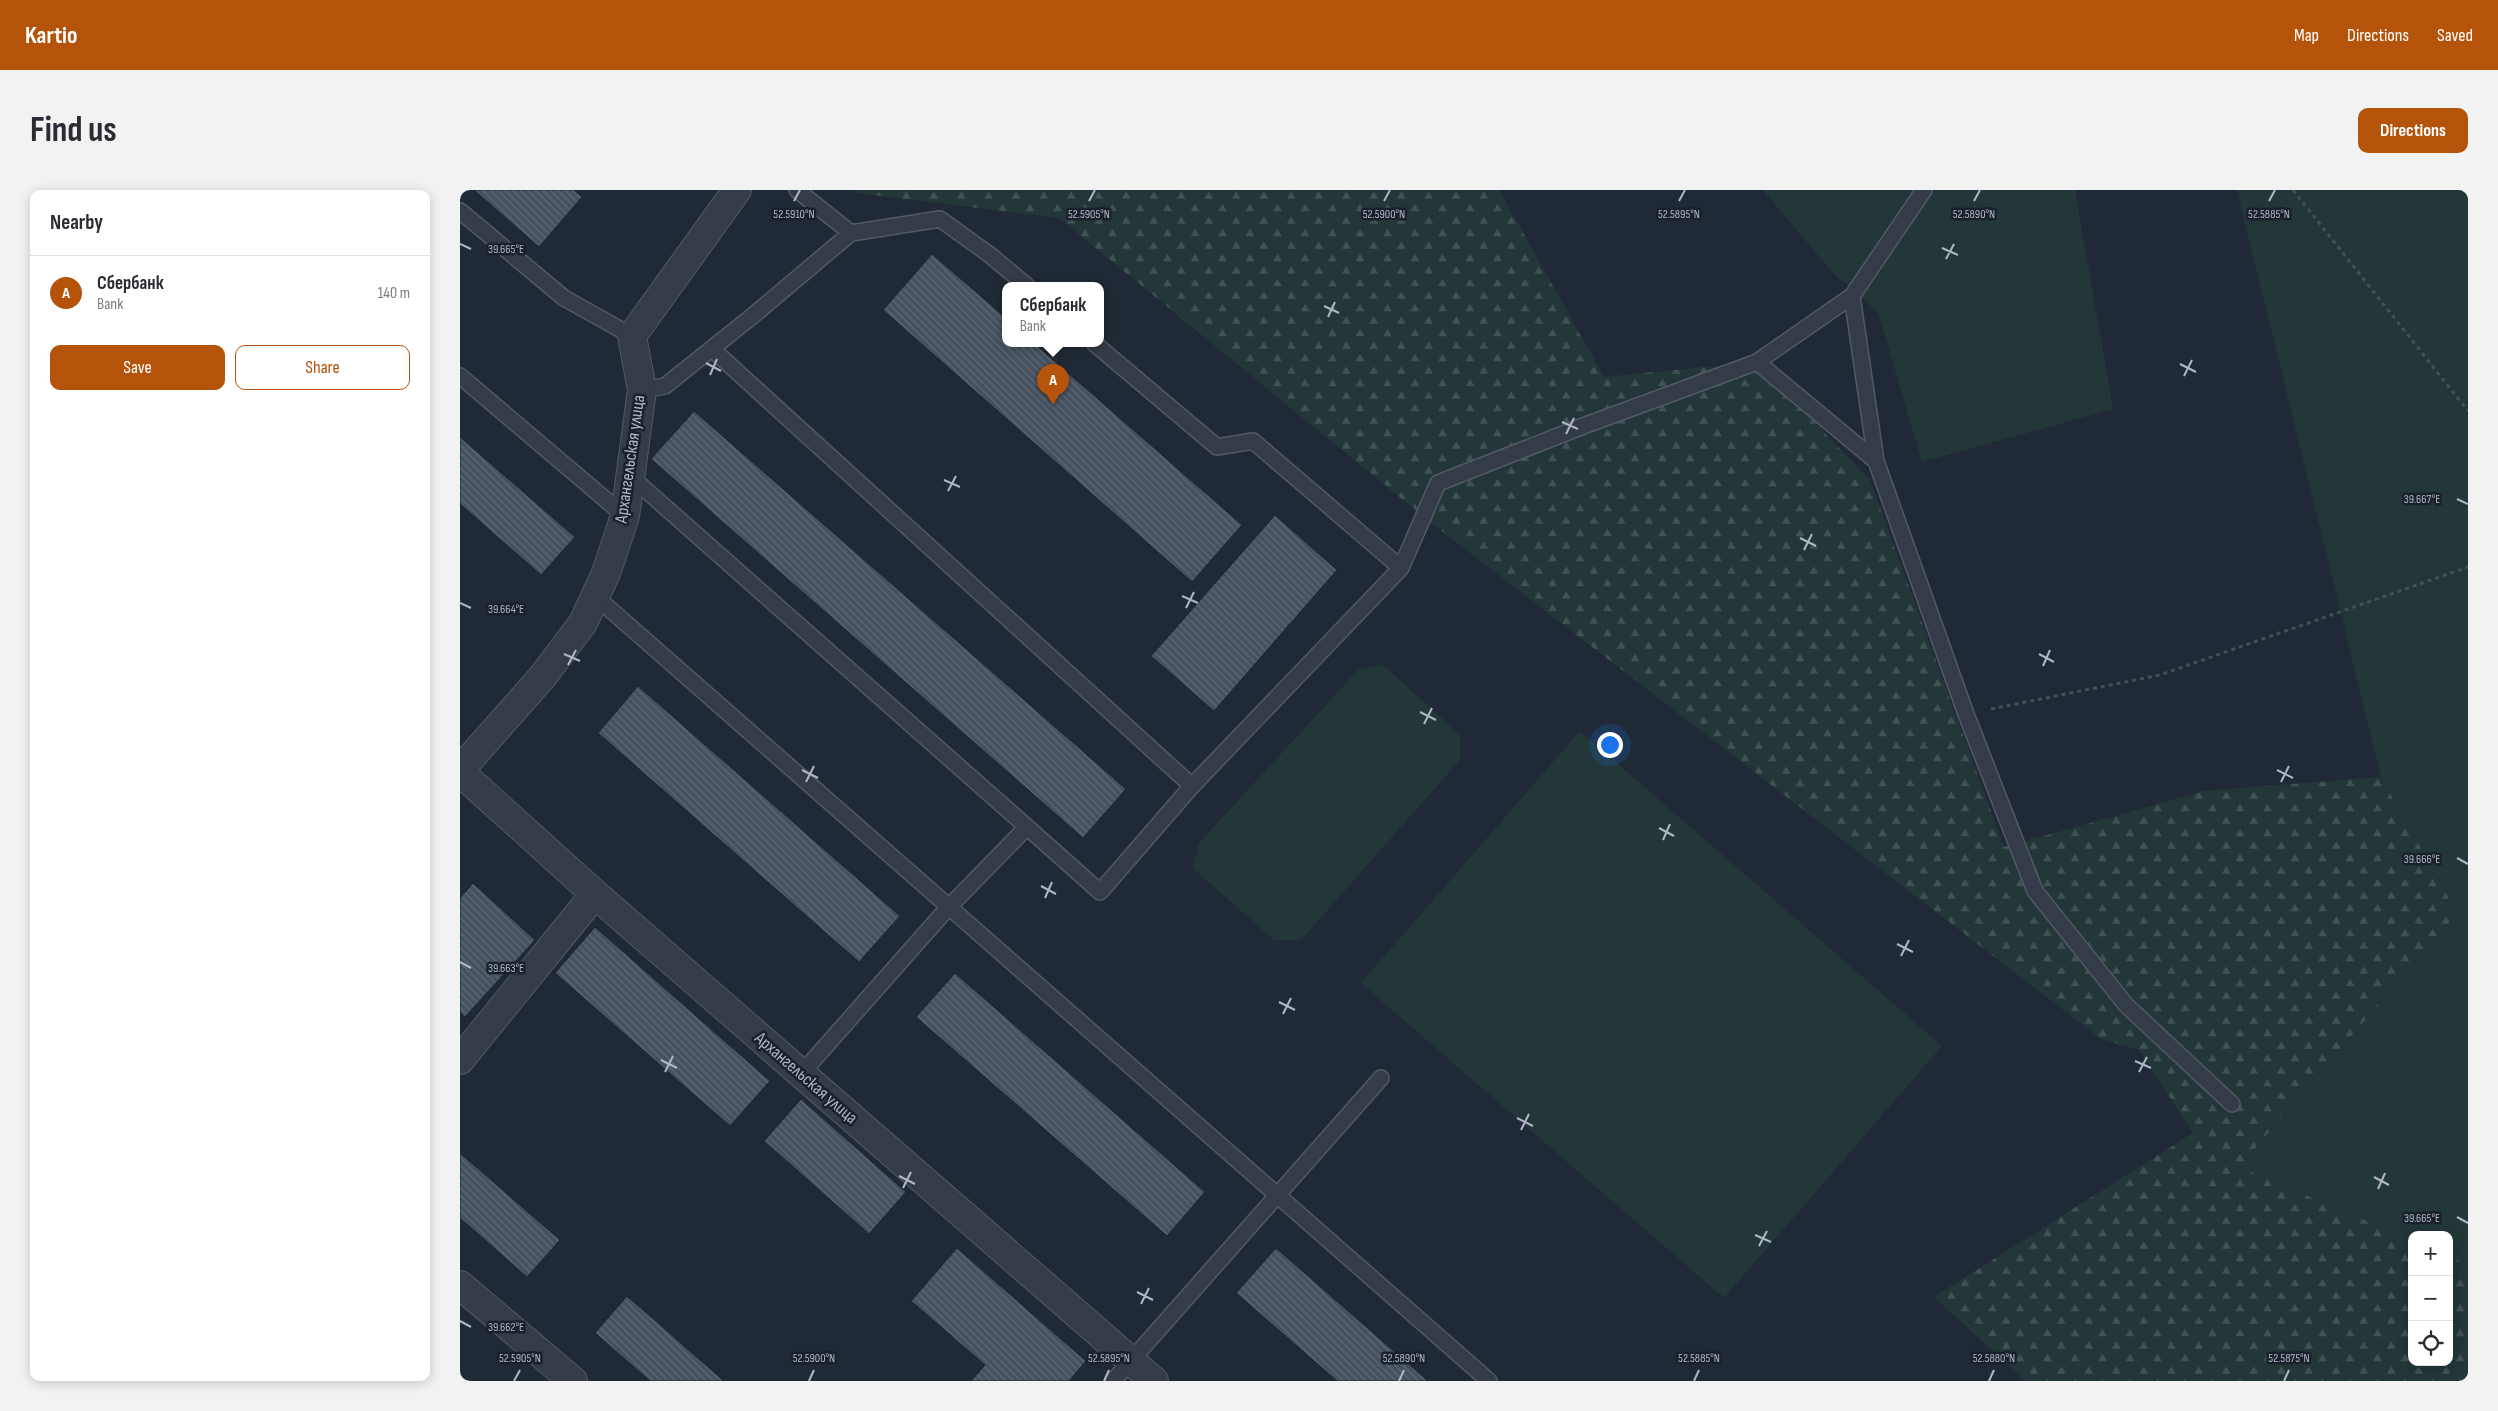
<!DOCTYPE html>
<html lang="en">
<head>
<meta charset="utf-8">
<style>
  :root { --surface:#fff; --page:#f2f2f3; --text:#2b2b33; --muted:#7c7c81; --line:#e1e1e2; --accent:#b45309 }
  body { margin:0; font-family:"Sofia Sans Condensed",sans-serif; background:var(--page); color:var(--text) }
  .controls { position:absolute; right:15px; bottom:15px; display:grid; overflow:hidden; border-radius:10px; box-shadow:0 2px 12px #0003 }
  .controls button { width:45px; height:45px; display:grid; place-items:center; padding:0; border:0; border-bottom:1px solid var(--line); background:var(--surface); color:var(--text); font:25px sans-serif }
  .you { position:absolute; left:1149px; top:554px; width:18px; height:18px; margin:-12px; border:4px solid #fff; border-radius:50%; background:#1a73e8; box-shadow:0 0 0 8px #1a73e833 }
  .badge { display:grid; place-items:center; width:32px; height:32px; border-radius:50%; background:var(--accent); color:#fff; font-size:16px; font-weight:700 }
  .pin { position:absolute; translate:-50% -41px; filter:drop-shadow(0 1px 2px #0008) }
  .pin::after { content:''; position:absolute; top:26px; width:18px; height:15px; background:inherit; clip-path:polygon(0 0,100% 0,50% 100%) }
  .popup { position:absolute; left:542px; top:92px; width:102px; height:65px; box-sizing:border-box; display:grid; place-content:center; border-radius:10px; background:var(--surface); filter:drop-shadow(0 1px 4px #0005); font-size:16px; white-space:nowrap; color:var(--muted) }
  .popup b { font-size:19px; color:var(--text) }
  .popup::after { content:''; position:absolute; left:50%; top:100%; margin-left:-10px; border:10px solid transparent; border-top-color:var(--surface) }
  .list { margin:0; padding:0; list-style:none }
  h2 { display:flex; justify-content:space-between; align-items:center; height:65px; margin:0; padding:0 20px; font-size:21px }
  h2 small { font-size:16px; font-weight:400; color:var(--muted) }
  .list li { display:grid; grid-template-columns:32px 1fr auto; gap:15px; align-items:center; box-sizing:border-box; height:75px; padding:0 20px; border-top:1px solid var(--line) }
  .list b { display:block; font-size:19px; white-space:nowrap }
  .list p { margin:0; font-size:16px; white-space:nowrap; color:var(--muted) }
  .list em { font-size:16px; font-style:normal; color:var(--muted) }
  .actions { display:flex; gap:10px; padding:15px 20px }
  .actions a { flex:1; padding:11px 0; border:1px solid var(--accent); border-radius:10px; text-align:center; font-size:18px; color:var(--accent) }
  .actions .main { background:var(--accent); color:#fff }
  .icon { flex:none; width:28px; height:28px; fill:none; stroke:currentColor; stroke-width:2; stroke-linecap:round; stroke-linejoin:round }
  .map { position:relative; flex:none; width:2008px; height:1191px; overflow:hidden; border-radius:10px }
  header { display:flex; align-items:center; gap:30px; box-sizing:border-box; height:70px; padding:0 25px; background:var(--accent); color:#fff }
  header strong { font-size:24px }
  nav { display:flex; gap:28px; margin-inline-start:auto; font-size:18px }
  .intro { display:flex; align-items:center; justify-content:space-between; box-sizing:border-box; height:120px; padding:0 30px }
  h1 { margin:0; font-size:35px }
  .button { padding:12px 22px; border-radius:10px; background:var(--accent); color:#fff; font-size:18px; font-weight:700 }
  main { display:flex; gap:30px; padding:0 30px }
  aside { flex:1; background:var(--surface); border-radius:10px; box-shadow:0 2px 12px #0003 }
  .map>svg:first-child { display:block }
  .grass { fill:#233738 }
  .forest { fill:url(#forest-firs) }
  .building { fill:url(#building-back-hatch); stroke:#1b232d }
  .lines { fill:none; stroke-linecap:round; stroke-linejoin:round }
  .service-casing { stroke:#515a64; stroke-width:18 }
  .minor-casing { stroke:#515a64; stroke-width:30 }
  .path { stroke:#405254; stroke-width:3; stroke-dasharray:4 4; stroke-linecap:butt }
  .service { stroke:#343c47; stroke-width:15 }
  .minor { stroke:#343c47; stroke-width:28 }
  .ticks { fill:none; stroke:#aeb7c3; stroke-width:2 }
  .labels { text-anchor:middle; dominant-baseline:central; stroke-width:5; stroke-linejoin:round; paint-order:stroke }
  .street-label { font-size:18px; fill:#aeb7c3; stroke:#19212b }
  .ticks-label { font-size:12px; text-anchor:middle; fill:#aeb7c3; stroke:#19212b; stroke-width:5; stroke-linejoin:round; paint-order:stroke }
</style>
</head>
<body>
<header>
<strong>Kartio</strong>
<nav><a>Map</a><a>Directions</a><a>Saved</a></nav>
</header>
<div class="intro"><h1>Find us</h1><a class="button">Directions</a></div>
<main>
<aside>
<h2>Nearby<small></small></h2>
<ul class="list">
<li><span class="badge">A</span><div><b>Сбербанк</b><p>Bank</p></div><em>140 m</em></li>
</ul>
<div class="actions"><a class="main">Save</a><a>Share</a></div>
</aside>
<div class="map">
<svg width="2008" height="1191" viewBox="0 0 2008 1191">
  <defs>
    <pattern id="forest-firs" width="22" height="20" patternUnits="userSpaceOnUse" patternTransform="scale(1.25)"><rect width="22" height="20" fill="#233738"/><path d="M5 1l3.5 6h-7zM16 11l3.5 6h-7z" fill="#405253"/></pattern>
    <pattern id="building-back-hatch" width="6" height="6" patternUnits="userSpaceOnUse" patternTransform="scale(1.25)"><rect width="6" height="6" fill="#465160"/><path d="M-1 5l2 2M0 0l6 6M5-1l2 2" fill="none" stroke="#5e6875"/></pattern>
  </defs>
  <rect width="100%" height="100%" fill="#202a36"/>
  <!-- grass -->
  <path class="grass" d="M1303 0H1615L1653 219 1462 272 1418 122 1373 83Z
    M1777 0H2008V1074L1989 1066V1045H1952V1050L1779 977 1997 723 1921 587Z
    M922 474 1000 545V570L841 750H814L733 678 739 653 898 480Z
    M1120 541 1482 856 1264 1108 901 793Z"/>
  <!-- forest -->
  <path class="forest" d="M393 0H1039L1144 187 1297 172 1410 290 1544 657 1744 601 1921 587 1997 723 1779 977 1952 1050V1172H1989V1066L2008 1074V1191H1566L1474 1107 1733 943 1679 860 1641 849 970 332 599 28 397 3Z"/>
  <!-- building -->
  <path class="building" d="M14 0H114L122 7 79 57Z
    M472 64 546 128V154H575L782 335 732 392 423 120Z
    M234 221 666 599 623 648 191 269Z
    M0 247 115 347 81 385 0 314Z
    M815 325 877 380 754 521 691 466Z
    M178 496 440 726 399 772 138 543Z
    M13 693 75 750 5 827 0 822V708Z
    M135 737 310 891 270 936 95 783Z
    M495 783 745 1002 707 1046 456 827Z
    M341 909 446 1002 409 1044 304 951Z
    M0 963 100 1050 67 1087 0 1028Z
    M497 1058 626 1171 609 1191H511L525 1175 451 1111Z
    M816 1058 968 1191H877L776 1103Z
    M167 1106 264 1191H190L135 1143Z"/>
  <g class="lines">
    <defs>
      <path id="service" d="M337 0 391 43
        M1464 0 1392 106 1416 271 1506 524 1575 701 1666 815 1772 914
        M0 21 104 108 172 146
        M252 159 732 596
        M1297 172 1416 271
        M0 186 165 326
        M182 200 205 196 290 128 391 43 480 29 530 65 567 96
        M170 286 567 637
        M941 378 978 293 1126 235 1297 172 1392 106
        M136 407 1029 1191
        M341 884 486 720 567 637 640 702 732 596 941 378 793 251 757 257 635 154
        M653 1191 921 888"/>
      <path id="minor" d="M0 580 83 486 123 433 146 383 165 326 182 200 172 146 277 0
        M0 582 135 704 694 1191
        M0 870 135 704
        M0 1095 113 1191"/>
    </defs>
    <!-- service casing -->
    <use href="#service" class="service-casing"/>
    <!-- minor casing -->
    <use href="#minor" class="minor-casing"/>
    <!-- path -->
    <path class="path" d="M1833 0 2008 221
      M1531 519 1700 485 2008 377"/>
    <!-- service -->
    <use href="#service" class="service"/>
    <!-- minor -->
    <use href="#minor" class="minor"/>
  </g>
  <!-- ticks -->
  <path class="ticks" d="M334 11 340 0M629 11 635 0M924 11 930 0M1219 11 1225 0M1514 11 1520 0M1809 11 1815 0M0 54 11 59M1482 58 1498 65M1486 69 1494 54M864 116 879 123M868 127 875 112M246 173 261 181M1720 174 1736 182M250 185 257 169M1724 186 1732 170M1102 232 1118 239M1106 244 1114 228M484 290 500 297M488 301 496 286M1997 309 2008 314M1340 348 1356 356M1344 360 1352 344M722 406 738 413M0 413 11 418M726 418 734 402M104 464 120 471M1579 464 1594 472M108 475 116 460M1583 476 1590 460M960 522 976 530M964 534 972 518M342 580 358 588M1817 580 1833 588M346 592 354 576M1821 592 1829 576M1199 638 1214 646M1203 650 1210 634M1997 668 2008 674M581 696 596 704M585 708 592 692M1437 754 1453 762M1441 766 1449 750M0 772 11 778M819 812 835 820M823 824 831 808M201 870 217 878M1675 871 1691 878M205 882 213 866M1679 882 1687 867M1057 928 1073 936M1061 940 1069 924M439 986 455 994M1914 987 1929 995M443 998 451 982M1918 999 1925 983M1997 1027 2008 1033M1295 1045 1311 1052M1299 1056 1307 1041M677 1102 693 1110M681 1114 689 1098M0 1131 11 1137M54 1191 60 1180M349 1191 354 1180M644 1191 649 1180M939 1191 944 1180M1234 1191 1239 1180M1529 1191 1534 1180M1824 1191 1829 1180"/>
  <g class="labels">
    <!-- street labels -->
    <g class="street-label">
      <text transform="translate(170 269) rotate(-82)">Архангельская улица</text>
      <text transform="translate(346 888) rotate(41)">Архангельская улица</text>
    </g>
  </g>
  <g class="ticks-label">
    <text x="334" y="28">52.5910°N</text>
    <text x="629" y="28">52.5905°N</text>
    <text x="924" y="28">52.5900°N</text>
    <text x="1219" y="28">52.5895°N</text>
    <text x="1514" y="28">52.5890°N</text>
    <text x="1809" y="28">52.5885°N</text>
    <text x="46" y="63">39.665°E</text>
    <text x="1962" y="313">39.667°E</text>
    <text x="46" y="423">39.664°E</text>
    <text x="1962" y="673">39.666°E</text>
    <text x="46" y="782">39.663°E</text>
    <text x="1962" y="1032">39.665°E</text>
    <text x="46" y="1141">39.662°E</text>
    <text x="60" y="1172">52.5905°N</text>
    <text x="354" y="1172">52.5900°N</text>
    <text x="649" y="1172">52.5895°N</text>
    <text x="944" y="1172">52.5890°N</text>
    <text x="1239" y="1172">52.5885°N</text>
    <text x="1534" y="1172">52.5880°N</text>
    <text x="1829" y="1172">52.5875°N</text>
  </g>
</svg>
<div class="controls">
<button>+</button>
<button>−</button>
<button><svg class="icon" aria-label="locate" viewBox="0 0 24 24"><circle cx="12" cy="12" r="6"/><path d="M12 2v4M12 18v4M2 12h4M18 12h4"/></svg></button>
</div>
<div class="you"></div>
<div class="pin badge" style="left:593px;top:215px">A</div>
<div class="popup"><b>Сбербанк</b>Bank</div>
</div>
</main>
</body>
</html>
